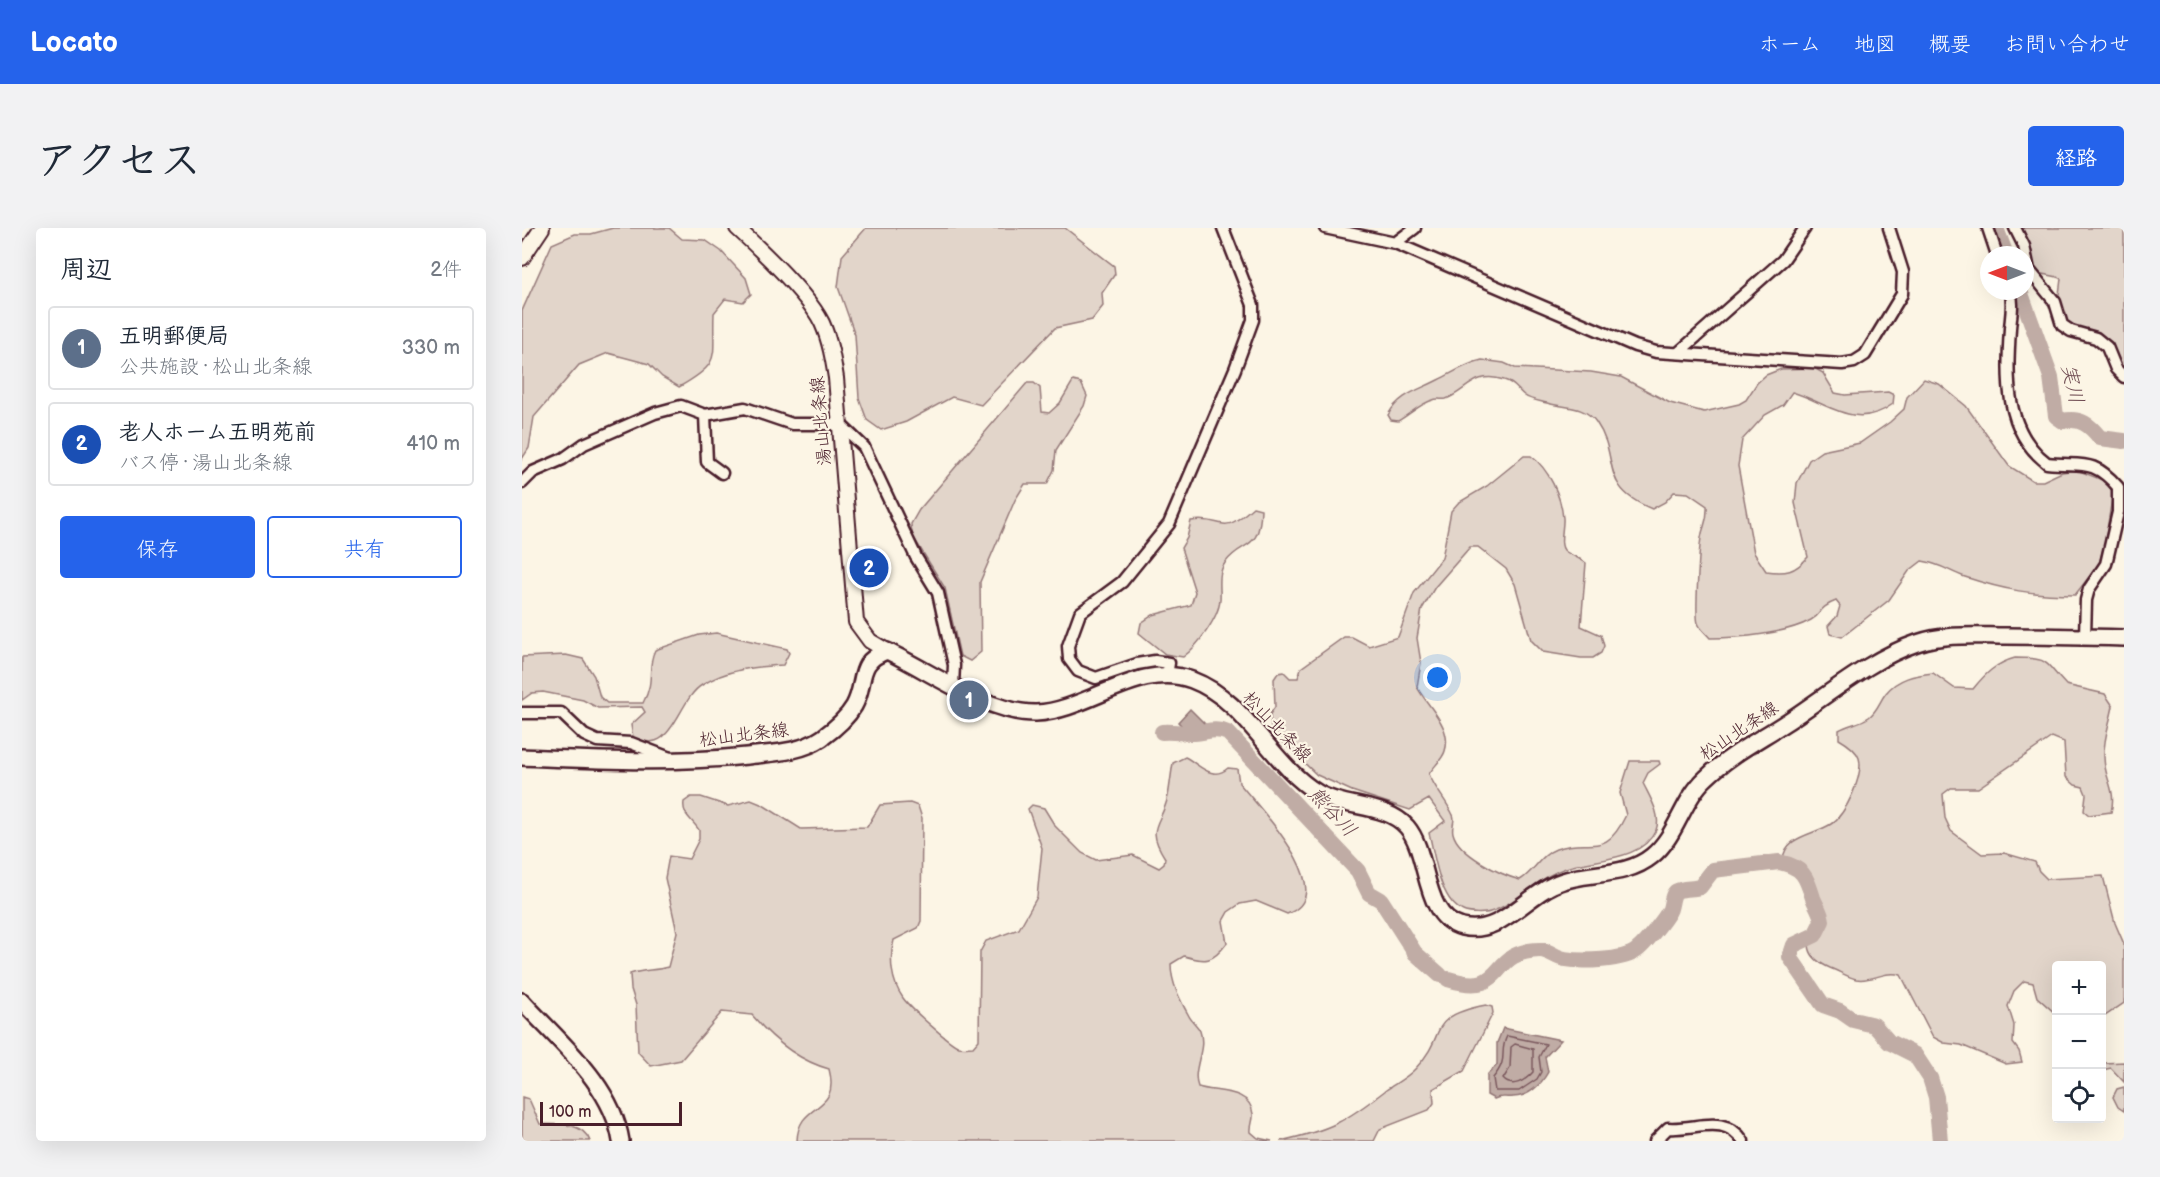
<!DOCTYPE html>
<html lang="ja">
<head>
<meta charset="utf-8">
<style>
  :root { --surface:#fff; --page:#f2f2f3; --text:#1f2937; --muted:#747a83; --line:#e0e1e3; --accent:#2563eb }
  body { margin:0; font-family:"Balsamiq Sans","Klee One",sans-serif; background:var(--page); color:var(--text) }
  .controls { position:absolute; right:18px; bottom:18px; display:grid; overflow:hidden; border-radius:6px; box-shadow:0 6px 24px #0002 }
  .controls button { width:54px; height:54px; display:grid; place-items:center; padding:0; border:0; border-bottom:2px solid var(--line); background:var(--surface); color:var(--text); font:30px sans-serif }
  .compass { position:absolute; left:1458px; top:18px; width:54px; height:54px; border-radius:50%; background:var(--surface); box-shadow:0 6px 24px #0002; rotate:270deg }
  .scale { position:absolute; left:18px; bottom:15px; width:142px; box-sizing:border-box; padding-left:6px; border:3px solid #4a1f2b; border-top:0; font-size:16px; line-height:21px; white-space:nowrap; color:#4a1f2b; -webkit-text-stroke:4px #fcf5e5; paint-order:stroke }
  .you { position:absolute; left:916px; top:450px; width:21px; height:21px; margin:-15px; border:4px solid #fff; border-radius:50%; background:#1a73e8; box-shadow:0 0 0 9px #1a73e833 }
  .badge { display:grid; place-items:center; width:39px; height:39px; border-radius:50%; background:var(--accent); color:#fff; font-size:20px; font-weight:700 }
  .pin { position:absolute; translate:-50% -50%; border:3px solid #fff; box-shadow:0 2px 6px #0006 }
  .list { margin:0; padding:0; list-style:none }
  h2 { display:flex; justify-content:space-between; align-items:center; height:78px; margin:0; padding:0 24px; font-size:26px }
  h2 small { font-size:20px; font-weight:400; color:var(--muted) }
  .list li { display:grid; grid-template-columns:39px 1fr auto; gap:18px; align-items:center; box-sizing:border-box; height:84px; margin:0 12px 12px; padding:0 12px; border:2px solid var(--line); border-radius:6px }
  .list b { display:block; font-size:22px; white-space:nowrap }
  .list p { margin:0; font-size:20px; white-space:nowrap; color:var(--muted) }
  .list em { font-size:20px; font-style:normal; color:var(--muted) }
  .actions { display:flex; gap:12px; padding:18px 24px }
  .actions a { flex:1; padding:14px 0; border:2px solid var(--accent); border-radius:6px; text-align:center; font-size:21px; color:var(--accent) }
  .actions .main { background:var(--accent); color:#fff }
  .icon { flex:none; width:33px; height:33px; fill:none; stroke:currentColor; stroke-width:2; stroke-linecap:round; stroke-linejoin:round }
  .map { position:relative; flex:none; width:1602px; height:913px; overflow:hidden; border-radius:6px }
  header { display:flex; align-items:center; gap:36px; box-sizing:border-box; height:84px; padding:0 30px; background:var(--accent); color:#fff }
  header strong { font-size:28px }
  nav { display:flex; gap:33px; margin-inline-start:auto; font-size:21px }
  .intro { display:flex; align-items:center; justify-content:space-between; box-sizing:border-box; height:144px; padding:0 36px }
  h1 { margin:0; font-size:42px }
  .button { padding:15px 27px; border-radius:6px; background:var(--accent); color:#fff; font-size:21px; font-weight:700 }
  main { display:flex; gap:36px; padding:0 36px }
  aside { flex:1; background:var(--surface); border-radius:6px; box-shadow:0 6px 24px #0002 }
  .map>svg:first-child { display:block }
  .green { fill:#e2d5ca; stroke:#967a7a; stroke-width:1.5 }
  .water { fill:#c0aca5; stroke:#917474; stroke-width:1.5 }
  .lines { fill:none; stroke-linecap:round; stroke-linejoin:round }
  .shore { stroke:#79575c; stroke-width:1.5 }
  .river { stroke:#c0aca5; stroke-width:16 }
  .street-casing { stroke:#4a1f2b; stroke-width:15 }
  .secondary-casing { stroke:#4a1f2b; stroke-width:18 }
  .primary-casing { stroke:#4a1f2b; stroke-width:20 }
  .street { stroke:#fcf5e5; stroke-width:10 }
  .secondary { stroke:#fcf5e5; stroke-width:14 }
  .primary { stroke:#fcf5e5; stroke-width:15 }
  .labels { text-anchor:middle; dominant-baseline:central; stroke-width:4.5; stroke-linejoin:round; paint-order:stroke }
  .street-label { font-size:18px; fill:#4a1f2b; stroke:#fcf5e5 }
  .water-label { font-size:20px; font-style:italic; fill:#6d4950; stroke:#fcf5e5 }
</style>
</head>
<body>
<header>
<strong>Locato</strong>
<nav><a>ホーム</a><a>地図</a><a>概要</a><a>お問い合わせ</a></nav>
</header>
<div class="intro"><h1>アクセス</h1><a class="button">経路</a></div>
<main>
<aside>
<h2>周辺<small>2件</small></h2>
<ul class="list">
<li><span class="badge" style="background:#5c6f8a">1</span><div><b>五明郵便局</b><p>公共施設 · 松山北条線</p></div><em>330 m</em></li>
<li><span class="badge" style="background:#1a4fb4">2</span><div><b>老人ホーム五明苑前</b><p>バス停 · 湯山北条線</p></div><em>410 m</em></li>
</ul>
<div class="actions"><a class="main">保存</a><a>共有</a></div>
</aside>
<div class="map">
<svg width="1602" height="913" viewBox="0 0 1602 913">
  <rect width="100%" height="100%" fill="#fcf5e5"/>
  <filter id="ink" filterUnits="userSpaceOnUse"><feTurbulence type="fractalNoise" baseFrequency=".0167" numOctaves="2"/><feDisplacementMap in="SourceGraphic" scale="12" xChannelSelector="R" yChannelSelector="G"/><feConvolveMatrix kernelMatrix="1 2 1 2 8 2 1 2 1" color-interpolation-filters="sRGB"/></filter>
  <g filter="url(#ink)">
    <!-- green -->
    <path class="green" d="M91 0H147L160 11 183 12 199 23 224 50 229 66 221 74 203 71 192 85C190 131 201 134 157 159L140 149 127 136 86 125 57 137 12 189 7 220 0 231V83L30 16 53 6H69Z
      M344 0H543L592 38 593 46 580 65 581 78 570 92 533 100 459 177 430 169 384 194 359 202 345 192 337 170 333 107 316 59 320 28Z
      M1496 0H1602V144L1588 116 1543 95 1536 74 1539 51C1531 46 1524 48 1516 45 1504 39 1500 12 1496 0Z
      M960 132 982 135 993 140 1069 144 1099 149 1148 175 1182 184 1217 176 1224 172 1235 155 1244 147 1259 141 1292 140 1301 145 1313 165 1323 167 1366 164 1372 167 1371 176C1333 204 1305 174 1270 164L1261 177 1243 187 1220 212 1216 238 1232 325 1244 343C1264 346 1273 344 1286 329L1273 275 1275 255 1287 232 1300 223 1338 215 1368 194 1382 181 1385 169 1402 151 1417 156 1444 178 1487 238 1511 253H1521L1540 244 1555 242 1583 253 1591 264 1583 314 1577 336 1553 367C1511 367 1482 362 1443 349 1426 343 1419 336 1400 333L1387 343 1367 372 1320 409 1308 406 1306 398 1315 388 1318 378 1314 373C1295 380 1301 386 1289 392 1264 406 1217 410 1188 410 1184 405 1178 401 1176 395 1173 387 1177 322 1179 310 1181 296 1186 295 1185 278L1166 265 1152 264 1143 274 1130 281C1075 259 1099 230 1074 194 1062 177 1042 180 1025 175 1018 173 1008 172 1003 168 995 162 993 155 982 152 953 142 945 163 924 171 920 172 915 170 911 172 899 175 887 187 876 193L869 192 866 187C877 166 897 162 916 152 931 145 943 136 960 132Z
      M551 153 559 155 565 168 562 178 534 222 532 242 525 256H503L493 272 458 354 459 424 448 433 438 428 423 360 390 307 389 296 397 282 505 155H512L518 160 520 184 527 185 538 175Z
      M1002 228H1009C1027 241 1039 268 1041 290 1042 299 1036 317 1043 323 1048 327 1058 330 1064 335L1059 398 1079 407 1082 418 1079 425 1071 430H1059L1021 424 1009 412 993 356 984 341 956 319H948L913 359 900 381 895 410 899 435 895 459C905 478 931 499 923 523 921 531 911 539 907 546 913 561 924 572 931 587 934 592 929 598 931 605 936 626 979 647 998 652 1012 644 1018 627 1034 621 1069 608 1082 633 1104 587L1098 565 1108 533H1137L1138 536 1126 545 1121 555C1127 568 1140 587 1134 602 1119 634 1072 630 1044 640 1016 649 996 675 968 684 963 686 947 686 941 683 917 672 913 628 907 605L923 593 907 571 888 582 830 563 795 547 749 503 748 486 753 479 752 451 756 445 762 444 768 450H776L779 440 822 409H830L847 418 876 409 892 365 920 330 929 283 936 275 965 258Z
      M731 279 739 281C738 325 721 311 703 335 695 346 699 360 698 372 697 389 675 419 661 429L643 426 617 405 619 395 631 387 669 377 673 364 659 320 665 310 669 293C705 288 696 311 731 279Z
      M194 405 265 421 267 425 261 437C231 439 206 441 180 457 155 472 151 531 111 509L109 497 123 484 120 479 76 480 61 472 21 464 10 465 0 472V429L44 427 61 431 72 448 78 469 85 475H121C134 451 124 440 133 422L177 407Z
      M1493 430C1529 430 1521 433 1544 457L1583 466 1591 478C1588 495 1581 511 1582 529 1582 551 1595 561 1589 584L1567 587 1562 583 1564 566 1561 559 1553 557 1544 549 1542 514 1530 509 1456 560H1429L1421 566 1423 590 1429 603 1460 626 1482 625 1513 634 1517 643 1525 651 1581 648 1593 695 1602 716V775L1580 790V738H1534V786L1515 769 1511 755 1502 753 1492 763 1486 778 1492 797 1491 815 1497 823 1500 834 1484 836 1439 817 1422 815 1411 809 1379 747C1363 742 1350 754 1334 751 1326 749 1316 743 1308 740 1262 720 1309 692 1291 660 1285 649 1272 639 1261 632 1262 608 1292 607 1309 596 1324 586 1342 547 1337 530 1334 521 1324 515 1317 511V502C1327 496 1337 496 1347 489 1356 482 1357 474 1364 465 1376 450 1393 447 1411 445L1432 460 1451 461C1463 446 1474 435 1493 430Z
      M663 529C677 536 690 554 706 540L715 541 717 555C736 578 821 666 765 686L734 673 718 676 706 684 701 693 705 715C690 735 684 734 662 728L649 736C649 755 658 772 667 788 670 794 676 798 678 803 685 822 669 841 676 859 694 865 728 860 731 886 732 891 728 898 729 904L736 910 750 913H275C276 872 319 887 307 841 275 832 251 812 230 787L200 784 159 832 129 838 116 824 114 777 109 761 108 746C122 741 132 743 146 739L155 704 143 650 147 628 167 631 177 611V602C170 591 160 587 162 574L169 569H179L206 578 229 572 241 577 279 601 345 599 358 577 388 575 396 578 400 590 399 693 396 700 372 712C367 731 369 753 381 770 388 780 426 814 437 819 441 820 447 819 451 819L457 812 458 724 464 713 497 701 515 669 520 620 506 581 510 577 522 580 533 598 560 625 574 632 611 627 637 640 642 636 643 630C622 598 640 597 646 568 648 558 649 546 651 535Z
      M964 777 970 779 971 785 942 843 911 861 912 875 907 882 858 901 852 913H758C809 902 824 893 864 862 874 855 886 849 894 840 927 805 902 789 964 777Z
      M1602 834V854L1589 840 1580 842 1582 835Z
      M1602 859V883L1596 879 1591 869 1595 861Z
      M0 869 7 871 18 896C37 897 60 893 68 913H0Z"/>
    <!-- water -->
    <path class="water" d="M668 481 684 497 662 500 656 494Z
      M981 800 1039 812 1023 829 1026 844C1019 857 1006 869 991 869 982 870 980 867 972 871L965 867V847L975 837V815Z"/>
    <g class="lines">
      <!-- shore -->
      <path class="shore" d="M985 808 1024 816 1017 829 1019 844 1015 851 997 863H973L971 850C988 829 976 826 985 808Z
        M993 816 1011 821V844C1003 853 990 861 981 851L988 840 989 819Z"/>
      <!-- river -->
      <path class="river" d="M1474 0 1484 27
        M1498 63 1529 149 1534 188 1541 193C1558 189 1568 197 1578 210L1602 213
        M640 504C650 503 660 505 670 505 683 505 692 499 706 505L836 643 847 665 859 672 893 725 918 747
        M926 751C987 770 964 723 1018 722 1027 722 1034 730 1043 731 1059 734 1102 733 1115 722 1123 716 1142 692 1147 683 1150 678 1149 666 1155 663 1160 660 1171 661 1178 659L1191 642 1257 634C1281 639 1284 648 1291 670 1294 678 1299 684 1300 693L1293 707 1272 717 1268 729 1301 777 1318 783 1331 792 1352 797 1367 814 1393 827 1408 850 1414 869 1418 913"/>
      <defs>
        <path id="street" d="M803 0 873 15 1113 118 1134 124 1320 136 1332 134 1343 127 1380 66 1381 44 1367 0
          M1466 0 1475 27
          M1493 0 1502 18 1507 42 1533 74 1540 97 1549 103 1574 110 1585 119 1594 141 1602 149
          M873 15 893 0
          M1488 63C1492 74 1489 88 1488 100 1485 150 1482 202 1525 235 1559 239 1570 229 1596 259V284L1584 336 1567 361 1564 372 1563 409
          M1156 125 1261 32 1283 0
          M183 187 185 234 200 245
          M0 255 11 244 41 231 62 216 133 185 159 178 183 187 223 180 270 196H318L342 219 394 329 416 365 432 437 431 458
          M645 448 647 435 633 433 615 436 574 450 556 443 547 431 546 418 558 385 600 354 647 296 713 141 731 92V77L701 0
          M0 485H39L62 507 75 513 109 515 148 530
          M1133 913 1146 900C1175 902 1202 885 1221 913"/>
        <path id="secondary" d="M215 0C240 23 286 66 300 95 308 113 311 131 314 150L334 394 348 413 365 423
          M0 30 20 0"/>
        <path id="primary" d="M0 529C75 532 149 536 225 528 249 525 278 525 300 510 311 502 325 490 332 478 345 455 333 434 365 423 408 443 466 486 514 485 566 483 618 432 670 452 724 472 748 536 796 565 823 581 864 575 885 599 908 626 900 689 940 699 977 708 1002 670 1031 657 1062 642 1102 651 1130 628 1155 608 1160 572 1184 550 1206 528 1237 512 1263 495 1305 468 1348 431 1395 415 1423 405 1454 408 1484 408 1523 408 1563 409 1602 410
          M0 773C37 814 90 856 99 913"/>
      </defs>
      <!-- street casing -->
      <use href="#street" class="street-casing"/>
      <!-- secondary casing -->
      <use href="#secondary" class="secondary-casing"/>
      <!-- primary casing -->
      <use href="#primary" class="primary-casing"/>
      <!-- street -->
      <use href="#street" class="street"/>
      <!-- secondary -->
      <use href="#secondary" class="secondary"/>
      <!-- primary -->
      <use href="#primary" class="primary"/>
    </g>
  </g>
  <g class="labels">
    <!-- street labels -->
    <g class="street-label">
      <text transform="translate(299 193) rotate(-95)">湯山北条線</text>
      <text transform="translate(755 499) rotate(46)">松山北条線</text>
      <text transform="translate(1217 503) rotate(-34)">松山北条線</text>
      <text transform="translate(222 507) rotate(-7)">松山北条線</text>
    </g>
    <!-- water labels -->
    <g class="water-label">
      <text transform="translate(1550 156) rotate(77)">実川</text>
      <text transform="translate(810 584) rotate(47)">熊谷川</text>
    </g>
  </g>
</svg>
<div class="controls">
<button>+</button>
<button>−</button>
<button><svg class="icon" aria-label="locate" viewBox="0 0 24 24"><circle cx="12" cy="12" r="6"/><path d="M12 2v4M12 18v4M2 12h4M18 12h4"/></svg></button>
</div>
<svg class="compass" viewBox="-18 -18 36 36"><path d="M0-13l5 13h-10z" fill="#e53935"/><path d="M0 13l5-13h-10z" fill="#747a83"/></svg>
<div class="scale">100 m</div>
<div class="you"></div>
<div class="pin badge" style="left:447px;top:472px;background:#5c6f8a">1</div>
<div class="pin badge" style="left:347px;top:340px;background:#1a4fb4">2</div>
</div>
</main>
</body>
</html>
